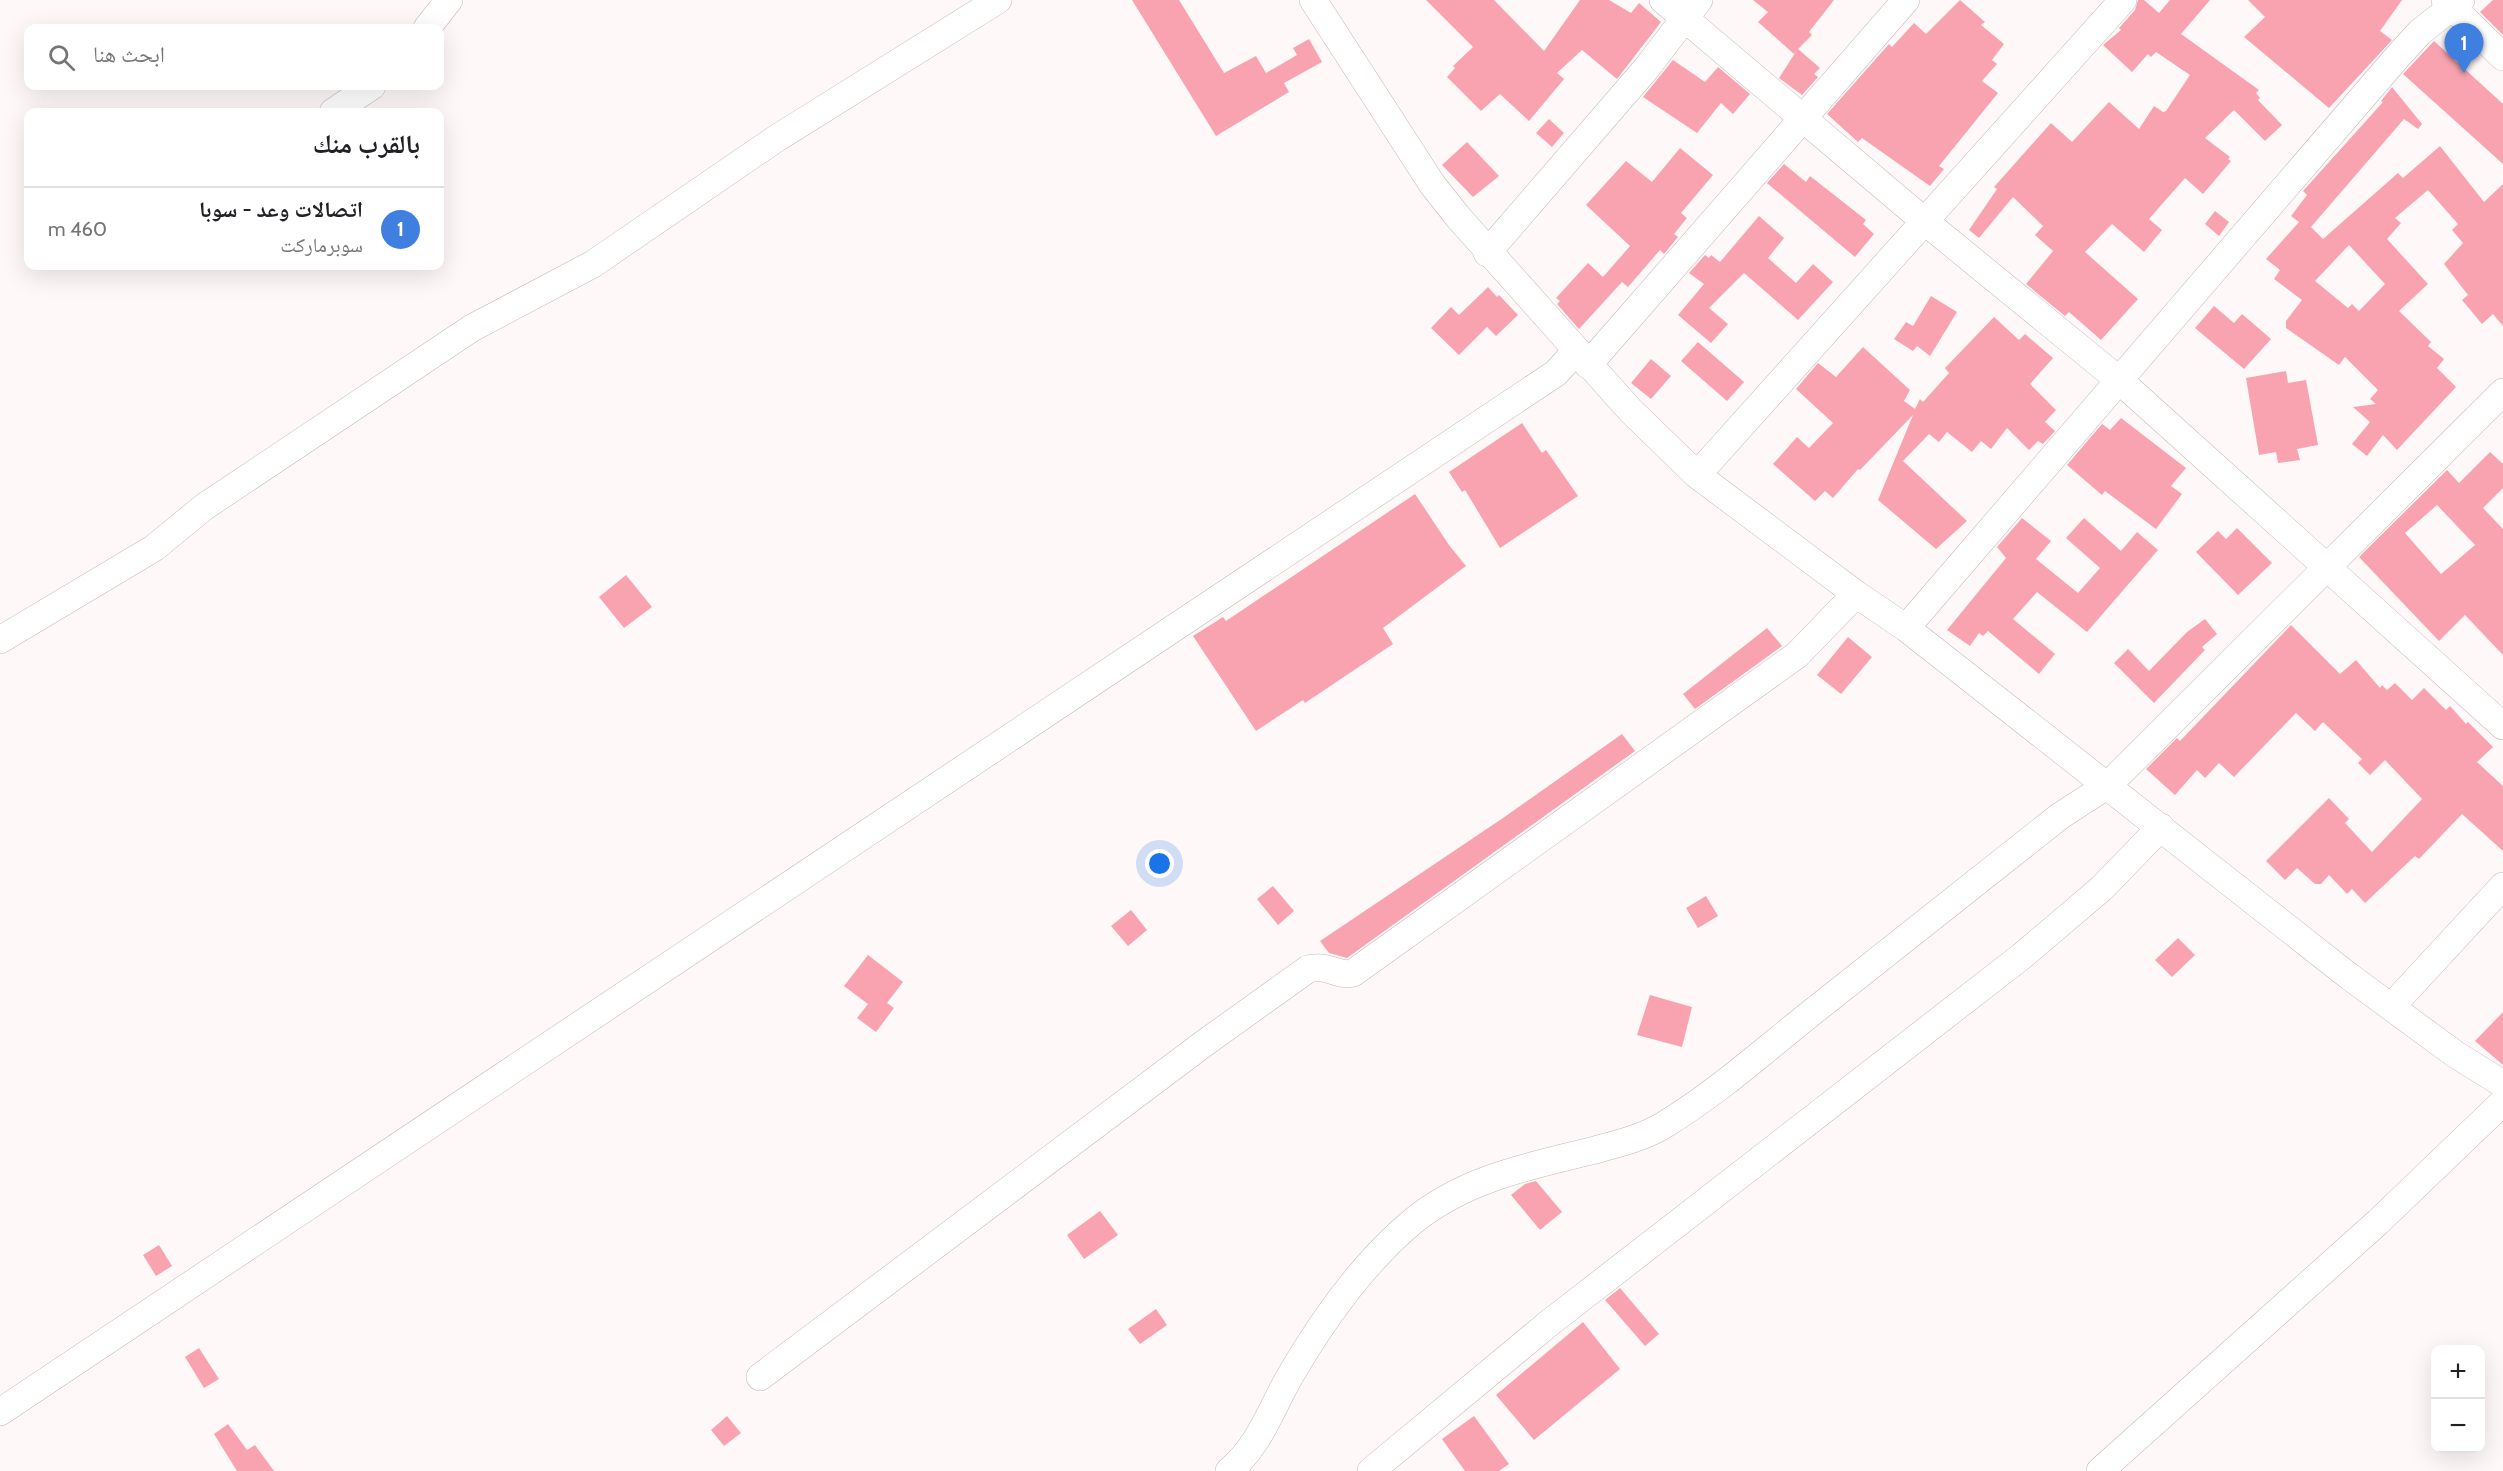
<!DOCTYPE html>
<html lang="ar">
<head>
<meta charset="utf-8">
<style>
  :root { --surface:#fff; --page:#f2f2f2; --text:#202124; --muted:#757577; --line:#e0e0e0; --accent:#db2777 }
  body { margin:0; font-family:Cabin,"Noto Naskh Arabic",sans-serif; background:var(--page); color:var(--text); direction:rtl }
  .controls { position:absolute; right:18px; bottom:18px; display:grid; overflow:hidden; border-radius:12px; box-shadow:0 6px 24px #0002 }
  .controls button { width:54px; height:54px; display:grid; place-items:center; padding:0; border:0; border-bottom:2px solid var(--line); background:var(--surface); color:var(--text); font:30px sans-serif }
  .you { position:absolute; left:1160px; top:864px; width:21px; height:21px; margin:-15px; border:4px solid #fff; border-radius:50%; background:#1a73e8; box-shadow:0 0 0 9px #1a73e833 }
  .badge { display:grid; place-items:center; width:39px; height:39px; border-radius:50%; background:var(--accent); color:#fff; font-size:20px; font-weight:700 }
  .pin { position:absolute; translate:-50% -50px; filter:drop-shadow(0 2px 3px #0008) }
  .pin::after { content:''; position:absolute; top:32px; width:21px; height:18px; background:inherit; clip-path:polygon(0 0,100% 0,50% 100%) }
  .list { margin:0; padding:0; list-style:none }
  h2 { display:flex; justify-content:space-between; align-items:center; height:78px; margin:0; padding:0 24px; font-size:26px }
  h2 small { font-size:20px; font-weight:400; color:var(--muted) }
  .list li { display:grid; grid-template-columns:39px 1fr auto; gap:18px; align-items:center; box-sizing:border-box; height:84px; padding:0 24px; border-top:2px solid var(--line) }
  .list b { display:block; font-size:22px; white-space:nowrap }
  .list p { margin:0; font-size:20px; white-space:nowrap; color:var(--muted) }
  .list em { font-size:20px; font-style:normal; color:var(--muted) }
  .icon { flex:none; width:33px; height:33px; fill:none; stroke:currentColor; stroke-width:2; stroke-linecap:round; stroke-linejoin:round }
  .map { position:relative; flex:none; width:2503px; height:1471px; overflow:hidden; direction:ltr }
  .search { position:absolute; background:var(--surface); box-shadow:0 6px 24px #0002; left:24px; top:24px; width:420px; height:66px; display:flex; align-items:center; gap:15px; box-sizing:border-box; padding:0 21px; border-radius:12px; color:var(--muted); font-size:22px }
  .panel { position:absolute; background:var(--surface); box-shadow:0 6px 24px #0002; left:24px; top:108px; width:420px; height:162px; border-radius:12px; direction:rtl }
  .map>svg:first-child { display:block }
  .building { fill:#f9a3b0; fill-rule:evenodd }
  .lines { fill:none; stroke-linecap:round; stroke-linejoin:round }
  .minor-casing { stroke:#c7b6b8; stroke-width:28 }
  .minor { stroke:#fff; stroke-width:27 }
</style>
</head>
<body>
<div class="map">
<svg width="2503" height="1471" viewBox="0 0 2503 1471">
  <rect width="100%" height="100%" fill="#fff8f8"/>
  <!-- building -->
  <path class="building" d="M1132 0H1179L1224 73 1256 56 1266 73 1297 55 1293 48 1309 39 1322 62 1284 83 1289 92 1216 136Z
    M1426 0H1494L1544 51 1580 0H1609L1631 13 1639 3 1661 22 1617 79 1582 50 1557 73 1564 79 1529 121 1500 94 1481 111 1447 77 1455 68 1453 66 1473 47Z
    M1753 0H1834L1809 32 1812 35 1798 49 1820 68 1814 74 1818 77 1802 95 1779 78 1797 50 1794 54 1758 22 1768 12Z
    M1960 0 1985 22 1981 25 2004 44 1992 60 1997 64 1982 81 1998 93 1939 166 1944 169 1930 186 1862 138 1858 142 1827 114 1889 44 1892 47 1914 23 1926 34Z
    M2138 0H2144L2159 13 2170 0H2210L2181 34 2259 90 2256 93 2260 98 2258 100 2282 125 2265 141 2234 110 2205 138 2230 157 2228 159 2231 161 2203 194 2185 178 2149 219 2162 230 2144 252 2112 224 2085 252 2138 299 2101 340 2069 312 2065 316 2026 284 2053 251 2035 235 2043 226 2013 197 1979 238 1969 230 1997 189 1994 187 2051 123 2072 142 2109 102 2139 129 2154 106 2163 112 2166 111 2190 75 2156 52 2151 57 2148 54 2132 72 2103 45 2121 30 2119 28 2135 10Z
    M2248 0H2402L2380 31 2392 40 2329 108 2244 37 2265 17Z
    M2493 0H2503V35L2480 12Z
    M2434 41 2503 104V164L2403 74Z
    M1673 60 1705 82 1718 67 1750 94 1733 114 1721 103 1697 133 1643 97Z
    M2392 87 2422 124 2418 129 2404 119 2311 227 2323 239 2398 173 2403 178 2440 146 2484 202 2503 184V326L2493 314 2482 324 2462 300 2468 295 2444 264 2463 243 2452 230 2458 224 2428 190 2395 218 2401 223 2387 239 2428 284 2399 311 2431 342 2428 346 2444 359 2437 368 2456 387 2397 450 2383 435 2367 456 2352 444 2370 422 2353 407 2376 404 2370 399 2378 390 2345 357 2339 365 2286 328V321L2302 300 2274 279 2280 270 2266 259 2299 222 2291 216 2307 195 2303 191 2383 102 2381 101ZM2349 245 2385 284 2359 311 2352 304 2348 308 2315 281Z
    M1549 119 1564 133 1552 147 1536 133Z
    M1467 142 1499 176 1473 197 1442 165Z
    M1680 148 1713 175 1681 213 1687 218 1674 234 1678 237 1664 254 1660 250 1628 287 1622 282 1579 329 1557 304 1560 301 1556 298 1588 263 1603 277 1630 246 1586 205 1626 161 1652 182Z
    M1784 164 1806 182 1810 176 1866 220 1863 224 1874 234 1855 257 1767 183Z
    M2215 211 2229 222 2219 236 2205 224Z
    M1759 216 1784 238 1768 258 1796 283 1813 264 1833 282 1798 320 1744 273 1709 308 1728 324 1711 343 1678 315 1704 284 1689 273 1705 255 1709 258 1711 255 1720 262Z
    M1488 287 1497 297 1499 295 1518 315 1496 336 1487 327 1459 355 1431 328 1451 307 1459 315Z
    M1931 296 1957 312 1930 356 1917 346 1913 351 1894 339 1906 322 1913 326Z
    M2214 306 2234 323 2242 314 2271 339 2244 369 2195 328Z
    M1994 317 2019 340 2025 334 2053 358 2030 384 2056 410 2045 422 2055 431 2043 444 2038 441 2029 450 2007 428 1991 449 1981 441 1972 452 1947 432 1939 442 1929 434 1903 461 1967 521 1936 549 1878 500 1913 415 1860 470 1858 469 1833 498 1825 491 1815 501 1773 464 1797 437 1809 448 1833 423 1796 389 1818 363 1836 377 1863 347 1910 390 1904 401 1915 409 1920 399 1923 402 1949 373 1945 368Z
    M1698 342 1744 382 1727 401 1681 361Z
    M1651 359 1671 376 1651 399 1631 383Z
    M2286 371 2288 383 2306 380 2318 445 2297 449 2300 460 2278 463 2276 452 2259 455 2246 378Z
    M2121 418 2186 468 2171 486 2182 494 2156 529 2105 491 2102 495 2067 465 2102 424 2110 430Z
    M1522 423 1542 453 1546 450 1578 496 1500 548 1465 490 1462 492 1449 472Z
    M2490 452 2503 464V488L2483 508 2503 529V655L2465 615 2439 641 2359 557 2447 470 2459 483ZM2437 505 2475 545 2441 574 2405 533Z
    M1415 494 1449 545 1466 566 1383 628 1393 644 1305 703 1303 700 1256 731 1193 636 1223 617 1226 621Z
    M2022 518 2051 541 2036 559 2078 593 2100 568 2066 538 2084 518 2121 551 2137 532 2158 550 2087 632 2037 592 2013 619 2055 654 2039 674 1988 631 1983 636 1979 633 1970 646 1947 630 2006 558 1997 547Z
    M2237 528 2272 563 2238 595 2196 552 2218 531 2226 539Z
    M626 575 652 607 624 628 599 597Z
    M2205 619 2217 634 2202 647 2205 650 2154 703 2114 663 2128 649 2149 671 2187 632Z
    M2291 625 2340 674 2356 660 2380 688 2382 685 2387 690 2395 683 2412 700 2424 688 2446 710 2450 706 2466 724 2468 722 2493 747 2477 762 2503 786V851L2462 814 2419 859 2415 856 2365 903 2352 889 2347 894 2329 875 2321 884H2315L2297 868 2285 880 2266 861 2329 798 2349 819 2345 823 2372 852 2422 799 2385 760 2370 775 2358 763 2362 759 2323 722 2315 731 2296 713 2234 777 2219 763 2205 778 2197 770 2175 795 2146 769 2177 738 2180 741Z
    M1767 628 1782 646 1695 709 1683 694Z
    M1848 637 1872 657 1841 694 1817 675Z
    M1622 734 1635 751 1347 958 1329 953 1320 941 1503 818Z
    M1273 886 1294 911 1278 925 1257 899Z
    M1706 896 1718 916 1698 928 1686 908Z
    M1131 910 1147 930 1128 946 1111 926Z
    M2178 938 2195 955 2172 977 2155 960Z
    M868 955 903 982 887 1003 894 1008 876 1032 857 1018 868 1004 844 986Z
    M1650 995 1692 1007 1682 1047 1637 1035Z
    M2503 1012V1065L2475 1041Z
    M1536 1181 1562 1212 1540 1230 1511 1195 1525 1184Z
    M1100 1211 1118 1235 1084 1259 1067 1235Z
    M159 1245 172 1266 156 1276 143 1255Z
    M1620 1288 1659 1334 1645 1346 1605 1300Z
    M1156 1309 1167 1325 1140 1344 1128 1329Z
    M1583 1322 1620 1369 1534 1440 1496 1395Z
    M199 1348 219 1379 204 1388 185 1357Z
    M727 1416 741 1433 724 1446 711 1430Z
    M1474 1416 1509 1464 1499 1471H1465L1442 1439Z
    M228 1424 247 1450 255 1445 274 1471H237L214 1434Z"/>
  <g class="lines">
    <defs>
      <path id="minor" d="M1313 0 1432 184 1458 217 1630 410 1697 475 1856 594 1906 628 2350 977 2455 1054 2503 1084
        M1663 0 1923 220 2119 380 2503 726
        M2445 0 2503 57
        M427 28 449 0
        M333 112 372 86
        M1487 253 1645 70 1699 0
        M1588 365 1906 0
        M1697 475 2123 0
        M1906 628 2399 55 2420 32 2461 0
        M0 640 154 548 204 507 472 328 593 264 777 138 998 0
        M2391 1007 2503 886
        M760 1377 1206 1042 1308 969C1329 964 1338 977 1353 973L1797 655 1856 594
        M0 1412 1556 373 1576 351
        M1229 1471C1260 1445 1271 1409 1290 1376 1322 1321 1363 1263 1412 1222 1463 1180 1525 1167 1587 1152 1613 1145 1641 1139 1664 1125 1720 1091 1769 1046 1820 1006 1900 942 1980 879 2060 816L2108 785 2503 392
        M1371 1471 1548 1324 2022 956 2102 888 2161 827
        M2100 1471 2378 1222 2503 1102"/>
    </defs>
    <!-- minor casing -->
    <use href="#minor" class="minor-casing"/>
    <!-- minor -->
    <use href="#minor" class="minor"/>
  </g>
</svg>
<div class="controls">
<button>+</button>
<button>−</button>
</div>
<div class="you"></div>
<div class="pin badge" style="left:2464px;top:73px;background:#3f7fe0">1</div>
<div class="search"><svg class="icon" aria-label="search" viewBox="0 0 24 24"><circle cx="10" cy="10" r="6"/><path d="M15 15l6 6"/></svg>ابحث هنا</div>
<section class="panel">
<h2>بالقرب منك<small></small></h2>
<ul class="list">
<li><span class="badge" style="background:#3f7fe0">1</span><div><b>اتصالات وعد - سوبا</b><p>سوبرماركت</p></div><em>460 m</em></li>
</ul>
</section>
</div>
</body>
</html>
